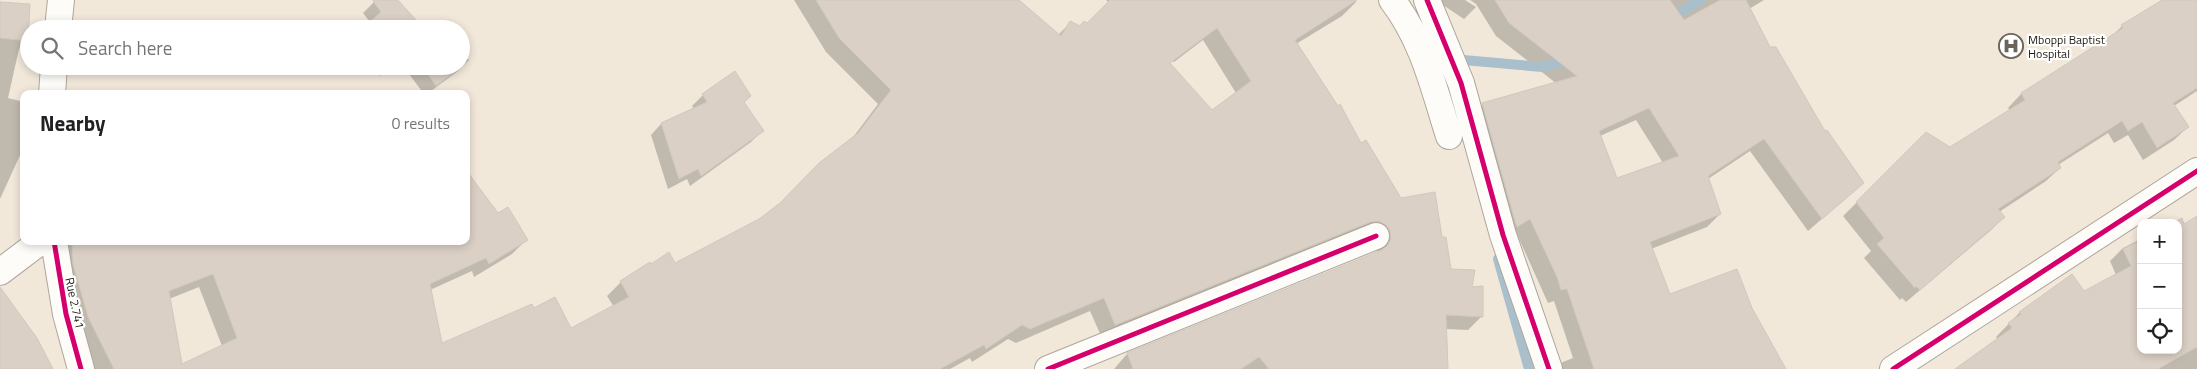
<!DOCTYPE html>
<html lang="en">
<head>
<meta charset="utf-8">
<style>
  :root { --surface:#fff; --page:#f2f2f2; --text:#202124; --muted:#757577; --line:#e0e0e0 }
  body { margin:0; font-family:"Titillium Web",sans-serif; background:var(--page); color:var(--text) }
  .controls { position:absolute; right:15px; bottom:15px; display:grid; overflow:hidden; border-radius:10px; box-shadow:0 2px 8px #0003 }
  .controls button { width:45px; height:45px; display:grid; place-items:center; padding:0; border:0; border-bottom:1px solid var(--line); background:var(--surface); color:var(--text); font:25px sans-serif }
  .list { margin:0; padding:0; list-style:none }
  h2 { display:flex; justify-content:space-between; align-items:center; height:65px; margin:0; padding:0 20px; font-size:21px }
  h2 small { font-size:16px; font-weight:400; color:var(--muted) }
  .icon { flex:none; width:28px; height:28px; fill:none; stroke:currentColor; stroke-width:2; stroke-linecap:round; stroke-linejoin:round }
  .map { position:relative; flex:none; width:2197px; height:369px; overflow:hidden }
  .search { position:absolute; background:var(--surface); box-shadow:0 2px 8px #0003; left:20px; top:20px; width:450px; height:55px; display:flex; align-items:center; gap:12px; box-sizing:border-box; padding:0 18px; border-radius:28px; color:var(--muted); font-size:19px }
  .panel { position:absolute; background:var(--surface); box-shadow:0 2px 8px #0003; left:20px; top:90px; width:450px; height:155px; border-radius:10px }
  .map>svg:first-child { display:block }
  .shadow { fill:#0003; fill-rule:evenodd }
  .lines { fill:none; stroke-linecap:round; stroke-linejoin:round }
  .stream { stroke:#aabfcc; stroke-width:10 }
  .building { fill:#dad0c5; stroke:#d1c8be; fill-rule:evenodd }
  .street-casing { stroke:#ada69c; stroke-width:28 }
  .street { stroke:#fdfcf9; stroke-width:26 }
  .cycleway-casing { stroke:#fff; stroke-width:8 }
  .cycleway { stroke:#d6006c; stroke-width:5 }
  .labels { text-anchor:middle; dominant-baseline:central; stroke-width:4.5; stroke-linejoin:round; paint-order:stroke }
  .poi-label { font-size:12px; fill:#221d14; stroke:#fff; text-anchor:start }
  .street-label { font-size:12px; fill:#221d14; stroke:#fff }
</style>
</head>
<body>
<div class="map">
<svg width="2197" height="369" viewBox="0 0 2197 369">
  <rect width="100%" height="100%" fill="#f1e8da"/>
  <!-- shadow -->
  <path class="shadow" d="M376 0H396L422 29H361L370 22 363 13Z
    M794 0H1019L1058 35 1071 22 1211 111 1236 93 1203 40 1174 62 1106 0H1355L1356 2 1342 16 1296 44 1361 145 1401 200 1441 238 1450 270 1471 289 1482 316 1468 330 1446 329 1447 369H1114L1127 354 1377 253V245L1102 338 1090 311 1016 343 1008 339 972 362 970 358 950 369H585L614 307 607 296 621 282 651 265H674L760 221 851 140 878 104 826 52Z
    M1424 0H1465L1476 7 1464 19 1443 5Z
    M1470 0H1764L1749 9 1769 48 1825 133 1863 183 1808 231 1750 151 1708 179 1720 214 1707 227 1651 249 1669 296 1773 369H1555L1563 362 1573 358 1554 301 1548 303 1516 232 1504 239 1470 118 1483 104 1557 84 1496 36 1476 4ZM1636 120 1663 163 1616 180 1600 136Z
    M2164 0H2197V91L2174 106 2188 127 2174 140 2143 160 2128 135 2114 143 2108 133 2058 165 2060 168 2046 181 1999 212 2004 217 1990 231 1906 302 1902 298 1900 300 1864 258 1871 251 1843 216 1926 134 1950 149 2011 112 2008 108 2021 94 2111 37 2122 26Z
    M0 3 27 40 19 49 8 98 24 102 21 153 0 199Z
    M461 50 469 60 458 71 427 94H424L403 66H461Z
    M372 66H395L380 76Z
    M703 95 743 103 762 131 751 142 690 186 687 179 668 189 651 135 661 124 694 109 692 106Z
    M498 215 526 240 512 254 474 277 472 271 430 290 441 344 572 369H93L56 241H466ZM199 287 222 346 181 366 169 299Z
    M2197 219V369H1961L1998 340 1996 337 2020 312 2084 293 2116 275 2110 261 2123 248 2141 239V350H2178L2182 220 2184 226Z"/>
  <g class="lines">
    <!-- stream -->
    <path class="stream" d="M1667 20 1701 0
      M1452 59 1542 67 1571 60
      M1498 259 1529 369"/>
  </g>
  <!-- building -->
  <path class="building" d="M374 0H398L424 29H361L381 12 373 1Z
    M816 0H1019L1061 36 1070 21 1080 26 1084 21 1087 23 1110 0H1357L1295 40 1338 106 1340 104 1361 143 1366 140 1401 198 1435 192 1442 237H1446L1451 269 1475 270 1472 287 1483 286V317L1446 315 1448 369H1269L1259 357 1241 369H1133L1127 353 1382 250 1387 246 1391 239 1390 231 1386 225 1378 221 1370 222 1115 325 1104 298 1030 329 1022 325 986 349 984 345 940 369H114L88 317 73 264 72 241H466V170L498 213 508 207 528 240 489 264 486 258 430 284 442 343 532 304 534 308 555 297 571 328 629 297 620 281 650 262 651 264 669 252 675 263 759 219 780 203 819 163 858 133 891 90 839 38ZM1217 28 1251 81 1212 110 1170 63ZM213 274 237 338 182 364 169 291Z
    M1495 0H1670L1684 20 1720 0H1746L1770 47H1776L1825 131 1827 130 1864 183 1822 219 1764 139 1708 176 1721 214 1650 242 1670 294 1737 269 1752 308 1786 369H1594L1567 289 1561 290 1557 277 1530 219 1517 227 1515 221 1482 103 1577 76 1509 23ZM1649 108 1679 156 1617 178 1599 131Z
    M2162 0H2197V88L2173 103 2189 127 2157 148 2142 122 2128 131 2122 121 2058 162 2061 168 1998 209 2005 217 1920 290 1916 286 1915 288 1877 244 1884 238 1856 202 1926 132 1950 147 2025 100 2021 93 2123 28 2121 25Z
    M0 2 30 4 28 41 0 38Z
    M422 66H458L460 68 436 86Z
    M735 71 751 96 744 102 764 131 701 176 698 169 679 179 661 123 707 102 702 94Z
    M2197 216V347L2158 369H1955L2012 328 2008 323 2021 314 2019 312 2072 274 2084 291 2131 266 2123 249 2141 240V350H2178V223H2173L2182 218 2184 224Z
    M0 287 37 338 53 369H0Z"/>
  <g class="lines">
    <defs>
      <path id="street" d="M1392 0C1423 40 1434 89 1449 136
        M1427 0 1461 83 1503 235 1549 369
        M58 29 61 0
        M52 94 54 66
        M54 241 66 314 81 369
        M0 272 41 241
        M1048 369 1376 236
        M1893 369 2197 171"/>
    </defs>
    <!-- street casing -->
    <use href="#street" class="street-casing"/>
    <!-- street -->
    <use href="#street" class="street"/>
    <defs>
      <path id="cycleway" d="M1427 0 1461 83 1503 235 1549 369
        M54 241 66 314 81 369
        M1048 369 1376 236
        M1893 369 2197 171"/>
    </defs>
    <!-- cycleway casing -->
    <use href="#cycleway" class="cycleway-casing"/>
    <!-- cycleway -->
    <use href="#cycleway" class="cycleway"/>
  </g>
  <!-- icons -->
  <defs>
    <symbol id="hospital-ring" viewBox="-11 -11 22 22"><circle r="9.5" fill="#fff" stroke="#6a6459" stroke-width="1.5"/><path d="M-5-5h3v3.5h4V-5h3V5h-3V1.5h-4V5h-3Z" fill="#6a6459"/></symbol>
  </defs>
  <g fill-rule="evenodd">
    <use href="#hospital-ring" x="1997" y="32" width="28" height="28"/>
  </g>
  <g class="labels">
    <!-- poi labels -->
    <g class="poi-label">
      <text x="2028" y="39">Mboppi Baptist<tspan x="2028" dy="14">Hospital</tspan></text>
    </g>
    <!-- street labels -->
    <g class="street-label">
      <text transform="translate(75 303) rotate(78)">Rue 2.741</text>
    </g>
  </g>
</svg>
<div class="controls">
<button>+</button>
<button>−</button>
<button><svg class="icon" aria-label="locate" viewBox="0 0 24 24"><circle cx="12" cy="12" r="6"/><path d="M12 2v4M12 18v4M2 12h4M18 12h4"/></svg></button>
</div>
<div class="search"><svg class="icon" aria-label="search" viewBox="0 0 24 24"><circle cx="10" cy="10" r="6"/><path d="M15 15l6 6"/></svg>Search here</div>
<section class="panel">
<h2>Nearby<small>0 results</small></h2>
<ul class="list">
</ul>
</section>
</div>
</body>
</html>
